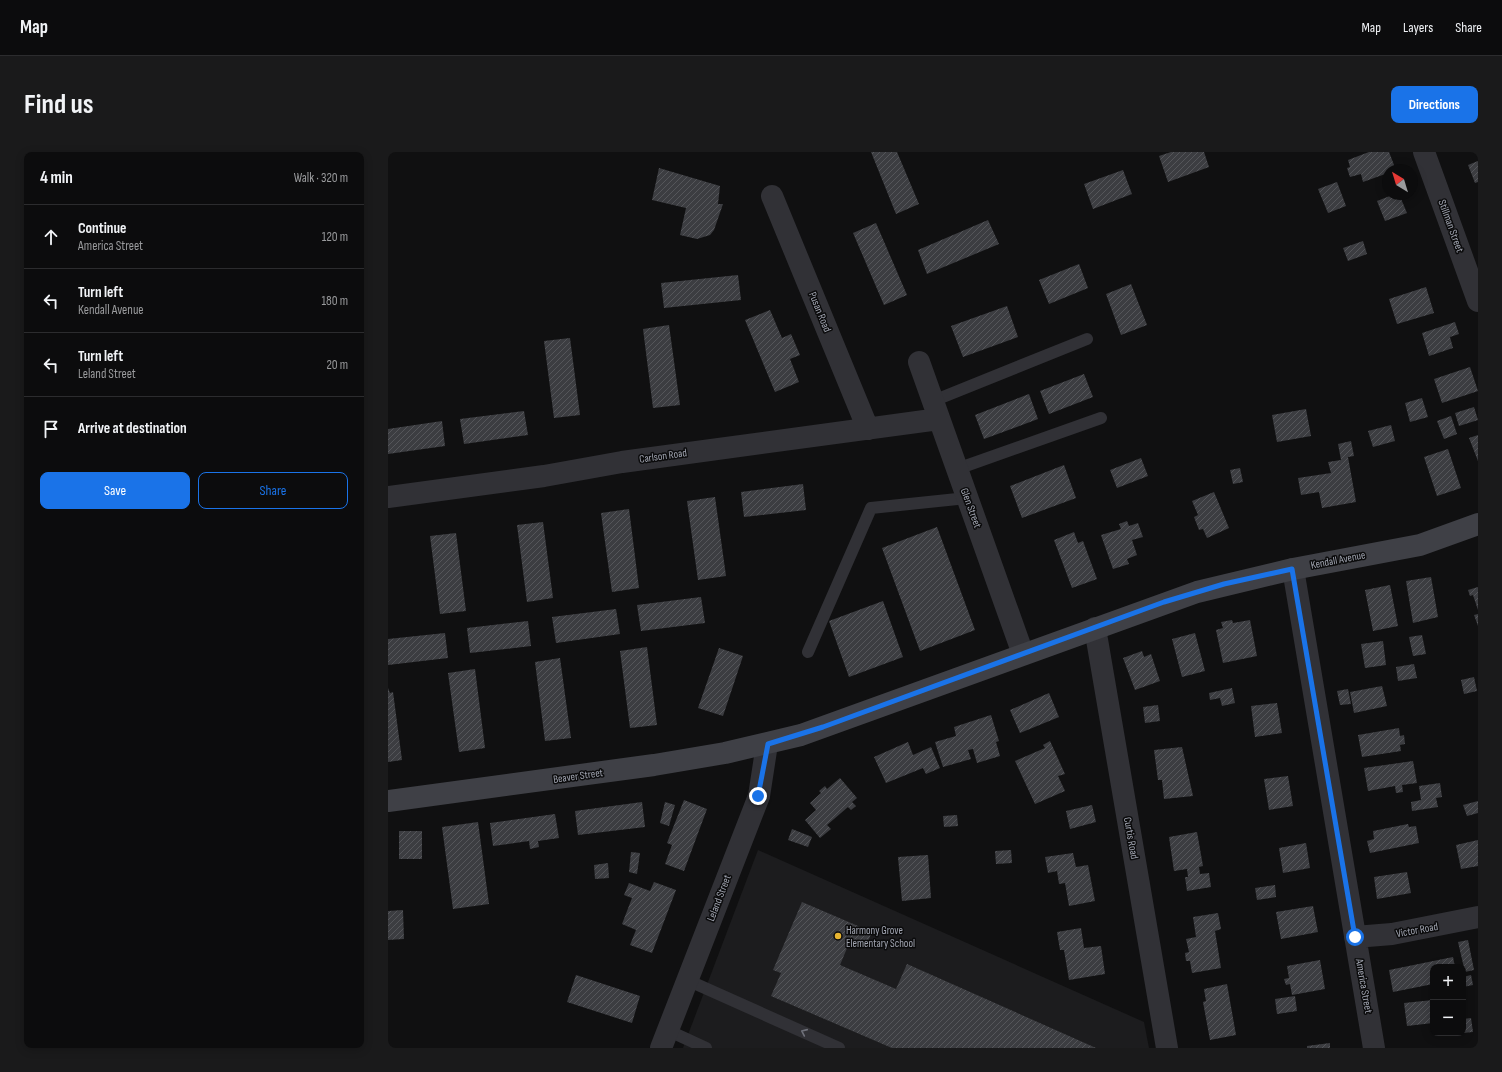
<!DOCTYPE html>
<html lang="en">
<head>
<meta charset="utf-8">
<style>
  :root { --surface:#0c0c0d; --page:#1a1a1b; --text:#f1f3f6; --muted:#9a9b9d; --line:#2c2c2e; --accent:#1a73e8 }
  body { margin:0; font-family:"Sofia Sans Condensed",sans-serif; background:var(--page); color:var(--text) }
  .controls { position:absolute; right:12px; bottom:12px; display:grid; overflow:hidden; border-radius:8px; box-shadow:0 2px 10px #0003 }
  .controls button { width:36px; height:36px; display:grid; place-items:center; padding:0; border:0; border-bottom:1px solid var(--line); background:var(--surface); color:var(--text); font:20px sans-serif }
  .compass { position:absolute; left:994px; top:12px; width:36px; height:36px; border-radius:50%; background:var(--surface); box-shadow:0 2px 10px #0003; rotate:322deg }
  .stop { position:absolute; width:12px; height:12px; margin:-9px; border:3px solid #1a73e8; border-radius:50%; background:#fff }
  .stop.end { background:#1a73e8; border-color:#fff; box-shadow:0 1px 4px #0008 }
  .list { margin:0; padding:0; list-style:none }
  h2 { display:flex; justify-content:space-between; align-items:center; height:52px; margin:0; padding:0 16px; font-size:17px }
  h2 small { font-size:13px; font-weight:400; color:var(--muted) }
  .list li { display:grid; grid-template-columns:26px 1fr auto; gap:12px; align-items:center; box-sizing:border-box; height:64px; padding:0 16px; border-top:1px solid var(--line) }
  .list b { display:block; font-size:15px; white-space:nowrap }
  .list p { margin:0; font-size:13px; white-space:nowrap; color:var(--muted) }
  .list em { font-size:13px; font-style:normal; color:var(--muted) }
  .actions { display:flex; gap:8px; padding:12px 16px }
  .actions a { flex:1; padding:9px 0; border:1px solid var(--accent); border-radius:8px; text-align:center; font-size:14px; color:var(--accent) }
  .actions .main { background:var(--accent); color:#fff }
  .icon { flex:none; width:22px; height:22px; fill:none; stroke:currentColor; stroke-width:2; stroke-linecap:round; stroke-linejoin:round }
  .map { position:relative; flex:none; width:1090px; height:896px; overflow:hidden; border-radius:8px }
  header { display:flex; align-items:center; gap:24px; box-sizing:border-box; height:56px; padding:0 20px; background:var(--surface); border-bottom:1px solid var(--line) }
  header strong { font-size:19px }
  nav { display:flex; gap:22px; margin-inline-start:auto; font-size:14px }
  .intro { display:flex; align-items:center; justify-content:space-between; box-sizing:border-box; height:96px; padding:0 24px }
  h1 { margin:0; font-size:28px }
  .button { padding:10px 18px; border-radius:8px; background:var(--accent); color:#fff; font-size:14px; font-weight:700 }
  main { display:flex; gap:24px; padding:0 24px }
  aside { flex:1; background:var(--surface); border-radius:8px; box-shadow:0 2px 10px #0003 }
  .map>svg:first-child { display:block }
  .built { fill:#1c1c1e }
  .building { fill:url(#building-hatch) }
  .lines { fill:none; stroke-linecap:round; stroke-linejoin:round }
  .service { stroke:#313136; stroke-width:12 }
  .minor { stroke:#313136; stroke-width:22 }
  .tertiary { stroke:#313136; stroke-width:22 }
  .secondary { stroke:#3f4046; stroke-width:22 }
  .oneway { stroke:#6f717a }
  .route { stroke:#1a73e8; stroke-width:5 }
  .poi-dot { fill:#e8b531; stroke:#0b0b0c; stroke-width:1.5 }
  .labels { text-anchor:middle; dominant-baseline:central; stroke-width:3; stroke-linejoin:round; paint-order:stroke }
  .street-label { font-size:11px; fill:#a1a5b1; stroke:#0b0b0c }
  .poi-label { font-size:11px; fill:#a1a5b1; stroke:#0b0b0c; text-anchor:start }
</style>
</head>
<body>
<header>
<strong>Map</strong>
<nav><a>Map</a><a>Layers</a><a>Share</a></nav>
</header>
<div class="intro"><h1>Find us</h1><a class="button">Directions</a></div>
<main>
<aside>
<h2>4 min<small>Walk · 320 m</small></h2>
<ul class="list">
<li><svg class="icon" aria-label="ahead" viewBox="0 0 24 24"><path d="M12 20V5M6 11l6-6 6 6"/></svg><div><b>Continue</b><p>America Street</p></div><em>120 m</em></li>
<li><svg class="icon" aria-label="left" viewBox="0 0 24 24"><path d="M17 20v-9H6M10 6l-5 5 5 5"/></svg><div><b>Turn left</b><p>Kendall Avenue</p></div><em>180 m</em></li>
<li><svg class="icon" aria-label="left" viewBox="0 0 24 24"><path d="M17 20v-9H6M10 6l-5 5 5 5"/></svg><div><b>Turn left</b><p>Leland Street</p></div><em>20 m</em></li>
<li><svg class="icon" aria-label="arrive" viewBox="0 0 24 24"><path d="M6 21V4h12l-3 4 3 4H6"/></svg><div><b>Arrive at destination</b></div></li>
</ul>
<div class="actions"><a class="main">Save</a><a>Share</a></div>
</aside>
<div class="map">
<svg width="1090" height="896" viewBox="0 0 1090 896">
  <defs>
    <pattern id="building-hatch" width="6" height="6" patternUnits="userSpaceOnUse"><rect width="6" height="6" fill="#3c3d41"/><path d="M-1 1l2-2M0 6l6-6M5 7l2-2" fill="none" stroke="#55565a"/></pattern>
  </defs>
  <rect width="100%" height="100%" fill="#101011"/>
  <!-- built -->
  <path class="built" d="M370 698 756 870 761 896H295Z"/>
  <!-- building -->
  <path class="building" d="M483 0H509L531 52 508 62Z
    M783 0H816L821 15 780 30 771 4Z
    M981 0H1001L1008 18H1000V21L975 30 973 22 962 25 959 16 962 15 960 8Z
    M1090 9V30L1087 31 1080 13Z
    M271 16 332 34 330 52H335L326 78 322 83 309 87 292 83 298 56 264 48Z
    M735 18 744 42 705 57 696 32Z
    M949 30 958 54 940 61 930 37Z
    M1007 42H1011L1019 61 997 69 989 49Z
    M600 68 611 92 539 122 530 98Z
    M488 71 519 143 496 153 465 81Z
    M975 89 979 102 960 109 955 96Z
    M691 112 700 136 661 152 651 128Z
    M350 123 353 148 276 156 273 131Z
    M743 132 759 173 733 183 718 142Z
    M1038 135 1046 161 1009 172 1001 147Z
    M619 154 630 185 575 205 563 174Z
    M382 158 394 186 403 182 412 203 402 207 411 230 387 240 357 168Z
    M1067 170 1071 182 1062 185 1065 196 1041 204 1034 181Z
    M281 173 292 253 265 256 255 177Z
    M182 186 192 263 166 266 156 189Z
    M1082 215 1090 239 1054 251 1046 227Z
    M696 222 705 245 661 262 652 239Z
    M641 242 650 267 596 287 587 263Z
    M1034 246 1040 265 1022 270 1017 251Z
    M1086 255 1090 268 1071 274 1067 261Z
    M918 257 923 284 889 290 884 263Z
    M136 259 140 283 76 292 72 267Z
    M1063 264 1069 282 1056 287 1049 269Z
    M54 269 57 294 0 302V277Z
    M1003 273 1007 289 985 295 980 279Z
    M1090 283V309L1081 286Z
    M963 289 966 304 960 305 968 350 934 356 931 340 913 343 910 326 943 321 940 310 953 308 950 292Z
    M1060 297 1073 336 1049 344 1036 305Z
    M753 306 760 324 729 336 722 318Z
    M676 313 688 346 634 366 622 334Z
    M852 316 855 330 845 332 842 318Z
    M415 332 418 358 356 365 353 340Z
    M826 340 841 376 819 386 815 377 811 378 806 365 810 363 804 349Z
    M327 345 338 424 310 428 299 349Z
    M241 357 251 436 224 440 213 361Z
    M739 369 741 374 750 371 755 385 744 388 749 403 739 407 741 412 725 417 713 383 733 377 731 372Z
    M155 370 165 446 139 450 129 373Z
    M549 375 587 478 532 499 494 396Z
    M686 380 690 391 695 389 709 427 684 436 666 388Z
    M68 381 78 459 52 462 42 384Z
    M1043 425 1050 465 1025 471 1018 429Z
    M1002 433 1010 474 985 479 977 438Z
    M1090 435V458L1085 443 1082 444 1080 438Z
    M313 445 317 471 253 479 249 453Z
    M495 449 515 505 461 525 441 469Z
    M228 457 232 482 168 491 164 465Z
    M1090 462V474L1086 463Z
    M844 468 845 471 862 468 869 504 835 511 828 478 835 476 833 470Z
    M140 469 143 494 82 501 79 476Z
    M57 481 60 506 0 513V487Z
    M807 481 817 519 794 525 784 487Z
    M1034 483 1038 502 1025 504 1021 485Z
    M995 489 998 513 977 516 973 492Z
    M259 495 269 573 242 576 232 499Z
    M331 496 355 504 335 564 310 556Z
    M754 499 756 505 763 502 772 529 747 538 735 506Z
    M172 506 183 586 157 589 147 510Z
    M1026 512 1029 526 1010 529 1008 515Z
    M87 517 97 596 71 600 60 521Z
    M1086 525 1089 539 1076 542 1073 528Z
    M994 534 999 554 966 561 962 540Z
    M0 536 2 541 5 540 14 608 0 610Z
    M844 536 847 551 834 554 832 546 822 548 821 541Z
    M960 537 963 552 952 553 949 539Z
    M661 541 671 565 632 581 622 558Z
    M889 551 894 581 867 585 863 554Z
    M770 553 772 569 757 571 755 555Z
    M603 563 611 589 608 590 612 604 589 611 585 597 580 598 583 607 555 615 547 590 568 584 566 575Z
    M1011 576 1012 584 1016 583 1017 592 1012 593 1013 599 974 605 970 583Z
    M662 589 677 622 670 624 677 639 647 652 627 609 657 596 655 593Z
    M520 590 525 603 543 595 552 616 538 622 535 616 498 631 486 605Z
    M794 595 805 644 776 647 774 628H770L766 598Z
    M1025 609 1029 631 1014 633 1015 640 1008 641 1007 634 980 639 976 616Z
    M900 624 905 654 881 658 876 627Z
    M452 626 469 646 464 650 468 654 463 658 460 655 439 673 443 677 432 686 417 668 428 658 422 651 433 641 431 639 437 634 439 637Z
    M1052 631 1054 645 1048 646 1050 655 1024 659 1023 650 1033 648 1031 634Z
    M296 648 319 657 296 719 277 712 284 693 279 691Z
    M1090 649V661L1079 664 1075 653Z
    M254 650 257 675 190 683 187 659Z
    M277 650 287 653 281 674 272 671Z
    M704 653 708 670 682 677 678 659Z
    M167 662 171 686 150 689 151 695 142 697 141 689 105 694 102 671Z
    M569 663 570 674 556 675 555 664Z
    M90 670 101 752 65 757 54 675Z
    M1020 672 1021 675 1028 674 1031 691 982 701 979 689 986 687 985 679Z
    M404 677 424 685 420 695 400 688Z
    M11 679H34V707H11Z
    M809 680 815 714 811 715 812 722 821 721 823 735 799 739 797 725H800L799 717 786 719 781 685Z
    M1090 688V714L1073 717 1068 693Z
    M918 691 922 716 895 721 891 696Z
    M623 698 624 711 608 712 607 699Z
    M243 700 252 701 249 722 241 720Z
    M685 701 688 715 700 713 707 749 681 754 677 731 671 732 669 719 660 721 657 705Z
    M540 703 543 746 514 749 510 705Z
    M220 711 221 726 207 727 206 713Z
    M1019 720 1023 741 989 747 986 725Z
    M266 730 288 738 264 801 242 793 248 778 234 772 244 746 236 743 241 731 262 739Z
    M887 733 888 745 869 748 867 736Z
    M414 750 484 780 477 796 462 789 452 813 508 837 519 812 708 896H504L383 844 393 821 385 818Z
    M925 754 930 780 893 787 888 760Z
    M15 758 16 787 0 788V759Z
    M830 761 833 777 827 779 833 816 804 821 802 809H798L797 801 801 800 798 787 808 785 805 765Z
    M693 776 696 796 713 794 717 822 681 828 676 798H672L669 780Z
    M1080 788 1086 818 1077 820 1070 790Z
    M1065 805 1067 815H1045V832L1005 840 1001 818Z
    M932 808 937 837 904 843 902 832 898 833 896 827 901 826 899 814Z
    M188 823 252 844 244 871 179 850Z
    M1083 823 1085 833 1075 835V825Z
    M839 832 848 883 822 888 815 850 818 849 816 837Z
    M907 844 909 859 889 862 887 847Z
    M1045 848V871L1019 874 1016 851Z
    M1083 866 1085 880 1075 881V867Z
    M942 891V896H919V894Z"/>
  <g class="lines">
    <!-- service -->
    <path class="service" d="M545 249 699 187
      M569 317 713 266
      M420 500 483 356 579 346
      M299 828 451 896
      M279 878 318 896"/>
    <!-- minor -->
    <path class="minor" d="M1036 0 1090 149
      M384 44 480 277
      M531 210 635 502
      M0 345 156 324 234 310 551 267
      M905 417 986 896
      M707 476 779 896
      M967 785 1004 782 1090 765"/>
    <!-- tertiary -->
    <path class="tertiary" d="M273 896 371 644 379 592"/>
    <!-- secondary -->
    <path class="secondary" d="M0 649 266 613 337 601 413 583 809 440 905 417 1032 393 1090 372"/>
  </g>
  <!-- one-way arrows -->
  <defs><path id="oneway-chevron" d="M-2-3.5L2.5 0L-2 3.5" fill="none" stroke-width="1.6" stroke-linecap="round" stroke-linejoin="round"/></defs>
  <use class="oneway" href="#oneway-chevron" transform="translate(416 880) rotate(-156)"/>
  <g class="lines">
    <!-- route -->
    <path class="route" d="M370 644 380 592 435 575 776 450 836 432 904 417 967 785"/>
  </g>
  <!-- markers -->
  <circle class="poi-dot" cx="450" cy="784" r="4"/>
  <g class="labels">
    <!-- street labels -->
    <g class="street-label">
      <text transform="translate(1063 74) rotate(70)">Stillman Street</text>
      <text transform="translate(432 160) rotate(68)">Pusan Road</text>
      <text transform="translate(275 304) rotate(-8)">Carlson Road</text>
      <text transform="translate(583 356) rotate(70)">Glen Street</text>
      <text transform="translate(950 408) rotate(-11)">Kendall Avenue</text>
      <text transform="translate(190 624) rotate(-8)">Beaver Street</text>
      <text transform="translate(743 686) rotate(80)">Curtis Road</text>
      <text transform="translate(331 746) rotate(-69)">Leland Street</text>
      <text transform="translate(1029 778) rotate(-10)">Victor Road</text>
      <text transform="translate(976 834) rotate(80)">America Street</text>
    </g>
    <!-- poi labels -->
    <g class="poi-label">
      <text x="458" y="778">Harmony Grove<tspan x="458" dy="13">Elementary School</tspan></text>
    </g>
  </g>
</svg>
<div class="controls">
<button>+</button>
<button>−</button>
</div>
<svg class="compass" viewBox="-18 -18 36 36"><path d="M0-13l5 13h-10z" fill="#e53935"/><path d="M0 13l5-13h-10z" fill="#9a9b9d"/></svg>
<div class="stop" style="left:967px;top:785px"></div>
<div class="stop end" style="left:370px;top:644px"></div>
</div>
</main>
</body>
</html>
